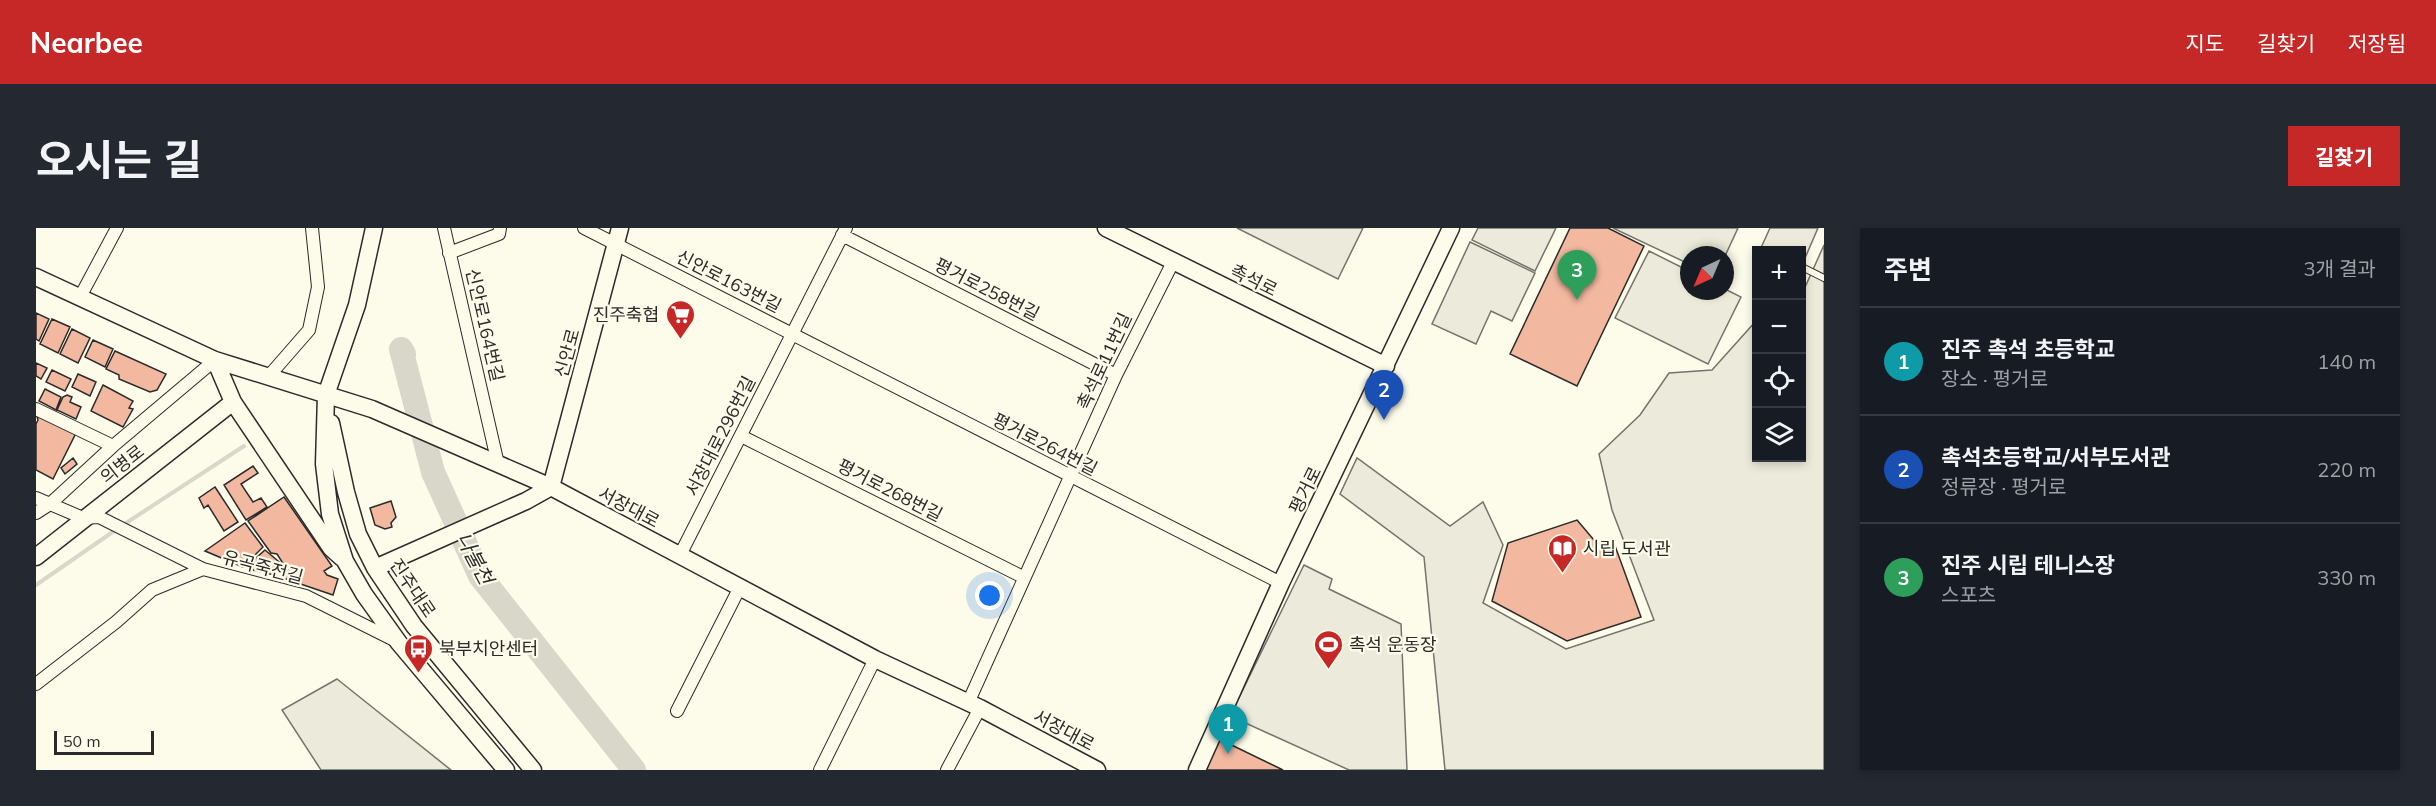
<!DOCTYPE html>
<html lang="ko">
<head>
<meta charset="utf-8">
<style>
  :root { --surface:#171b24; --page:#242831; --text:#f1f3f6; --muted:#9ea1a6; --line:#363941; --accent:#c62828 }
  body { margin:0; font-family:Mulish,"Noto Sans KR",sans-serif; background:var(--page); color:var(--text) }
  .controls { position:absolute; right:18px; top:18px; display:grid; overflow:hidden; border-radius:0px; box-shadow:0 3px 9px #0003 }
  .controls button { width:54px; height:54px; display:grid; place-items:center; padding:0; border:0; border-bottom:2px solid var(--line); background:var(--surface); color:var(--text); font:30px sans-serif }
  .compass { position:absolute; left:1644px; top:18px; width:54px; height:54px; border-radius:50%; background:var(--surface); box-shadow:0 3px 9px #0003; rotate:224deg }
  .scale { position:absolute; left:18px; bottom:15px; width:100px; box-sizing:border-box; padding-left:6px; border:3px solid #2b2b2b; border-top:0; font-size:16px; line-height:21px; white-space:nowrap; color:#2b2b2b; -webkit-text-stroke:4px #fdfbea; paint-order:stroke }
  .you { position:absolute; left:954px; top:368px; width:21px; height:21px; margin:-15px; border:4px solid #fff; border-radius:50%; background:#1a73e8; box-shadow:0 0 0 9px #1a73e833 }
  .badge { display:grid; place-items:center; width:39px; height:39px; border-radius:50%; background:var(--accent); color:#fff; font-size:20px; font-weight:700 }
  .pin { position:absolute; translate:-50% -50px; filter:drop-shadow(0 2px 3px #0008) }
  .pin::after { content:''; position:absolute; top:32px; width:21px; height:18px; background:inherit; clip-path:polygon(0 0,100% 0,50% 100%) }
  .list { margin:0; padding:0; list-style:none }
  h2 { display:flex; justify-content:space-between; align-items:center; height:78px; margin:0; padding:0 24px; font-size:26px }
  h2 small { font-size:20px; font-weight:400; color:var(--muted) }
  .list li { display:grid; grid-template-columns:39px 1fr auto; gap:18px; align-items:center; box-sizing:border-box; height:108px; padding:0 24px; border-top:2px solid var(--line) }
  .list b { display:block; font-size:22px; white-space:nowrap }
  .list p { margin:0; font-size:20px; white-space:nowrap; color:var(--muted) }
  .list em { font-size:20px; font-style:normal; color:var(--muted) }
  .icon { flex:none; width:33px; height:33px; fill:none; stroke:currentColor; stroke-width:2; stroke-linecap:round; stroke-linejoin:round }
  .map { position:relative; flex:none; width:1788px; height:542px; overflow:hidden; border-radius:0px }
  header { display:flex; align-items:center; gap:36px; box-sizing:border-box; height:84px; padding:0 30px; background:var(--accent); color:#fff }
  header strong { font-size:28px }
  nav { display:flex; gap:33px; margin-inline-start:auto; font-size:21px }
  .intro { display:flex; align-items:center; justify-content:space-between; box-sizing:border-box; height:144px; padding:0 36px }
  h1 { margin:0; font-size:42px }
  .button { padding:15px 27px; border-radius:0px; background:var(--accent); color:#fff; font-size:21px; font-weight:700 }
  main { display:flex; gap:36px; padding:0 36px }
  aside { flex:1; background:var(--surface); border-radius:0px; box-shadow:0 3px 9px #0003 }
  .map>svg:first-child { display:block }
  .green { fill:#ecebdb; stroke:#74746e; stroke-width:1.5 }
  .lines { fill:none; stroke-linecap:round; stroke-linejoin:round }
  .stream { stroke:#d8d7c9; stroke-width:4 }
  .river { stroke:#d8d7c9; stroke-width:24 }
  .building { fill:#f2b8a0; stroke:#2b2b2b; stroke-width:1.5 }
  .lane-casing { stroke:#2b2b2b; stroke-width:8 }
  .street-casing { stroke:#2b2b2b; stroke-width:14 }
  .secondary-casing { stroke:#2b2b2b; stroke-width:19 }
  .lane { stroke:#fdfbea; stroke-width:6 }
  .street { stroke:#fdfbea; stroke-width:12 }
  .secondary { stroke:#fdfbea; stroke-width:16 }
  .labels { text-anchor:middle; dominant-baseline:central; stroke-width:4.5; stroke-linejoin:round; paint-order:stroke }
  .street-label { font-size:18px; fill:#2b2b2b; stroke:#fdfbea }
  .poi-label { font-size:18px; fill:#2b2b2b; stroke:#fdfbea; text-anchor:start }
  .water-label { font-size:20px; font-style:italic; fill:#2b2b2b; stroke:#fdfbea }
</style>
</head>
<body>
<header>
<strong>Nearbee</strong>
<nav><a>지도</a><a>길찾기</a><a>저장됨</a></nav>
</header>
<div class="intro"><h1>오시는 길</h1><a class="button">길찾기</a></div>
<main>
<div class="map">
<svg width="1788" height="542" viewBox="0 0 1788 542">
  <rect width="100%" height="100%" fill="#fdfbea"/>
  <!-- green -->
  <path class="green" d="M1201 0H1327L1302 51Z
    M1442 0H1520L1499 43 1436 12Z
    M1577 0H1702L1689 28 1653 27V36Z
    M1734 0H1782L1766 37V22H1724Z
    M1434 14 1499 45 1476 93 1455 83 1440 116 1396 96Z
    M1788 17V542H1409L1388 329 1304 266 1321 230 1414 298 1447 274 1467 317 1447 375 1530 421 1618 392 1576 282 1563 226 1604 187 1633 145 1676 142 1720 93V230H1766V66Z
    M1613 23 1653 43V63H1689V61L1705 69 1672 136 1579 90Z
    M1268 337 1296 351 1293 361 1365 396 1371 542H1313L1194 488Z
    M301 451 415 542H285L246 482Z"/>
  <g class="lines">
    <!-- stream -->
    <path class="stream" d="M87 297 208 218
      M0 357 81 301"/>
    <!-- river -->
    <path class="river" d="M368 126 365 121 397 244 444 348 598 542"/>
  </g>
  <!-- building -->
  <path class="building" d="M1534 0H1572L1608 18 1541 158 1474 126Z
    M0 85 13 91 3 113 0 111Z
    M16 91 34 99 22 125 4 116Z
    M36 101 54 110 42 135 24 126Z
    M57 112 77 121 69 139 49 129Z
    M79 123 130 146 121 162 114 164 83 151V147L70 141Z
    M0 135 11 140 5 151 0 148Z
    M16 142 35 151 29 163 10 154Z
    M42 146 60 154 54 168 36 159Z
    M67 157 97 173 93 180 97 181 87 199 55 183Z
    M9 161 25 169 20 182 3 173Z
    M31 167 36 169 34 174 45 179 40 191 21 182 27 169Z
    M0 185 40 205 17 251 0 242V196L2 192Z
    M37 230 41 236 29 246 25 240Z
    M217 238 222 245 205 256 217 274 225 270 231 279 210 292 188 257Z
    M179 259 202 294 188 303 172 277 168 280 163 270Z
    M248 269 296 338 288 343 291 347 302 351 297 367 247 350 250 340 241 326 235 325 212 293Z
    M355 273 360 289 355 295 356 299 349 301 339 297 334 280Z
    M1541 292 1563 318 1578 315 1605 389 1531 413 1456 373 1472 315Z
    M209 295 227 319 207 339 169 323Z
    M229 322 248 338 238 347 217 342 212 337Z
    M1179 509 1247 542H1164Z"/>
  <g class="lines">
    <defs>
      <path id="lane" d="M1766 39 1788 50"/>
      <path id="street" d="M408 0 462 236
        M548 0 1245 355
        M806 7 1080 147
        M413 25 463 6 464 0
        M44 69 81 0
        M232 149 273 102 282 59 276 0
        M0 181 77 218
        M705 208 987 349
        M0 270 47 290 63 289 167 341 270 368 362 414
        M0 285 14 276 77 218 179 132
        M644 327 810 0
        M0 456 80 394 116 362 167 341
        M932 475 1080 147 1137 34
        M641 483 704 359
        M784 542 839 431
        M911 542 944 480"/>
      <path id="secondary" d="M338 0 321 77 290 167 288 236 294 286 309 333 328 366 363 415 470 542
        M1070 0 1350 138
        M0 49 179 132 336 181 515 259 839 431 944 480 1061 542
        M179 132 197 174 295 320 306 330
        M295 195 310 264 322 306 339 340 378 398 497 542
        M0 329 197 174
        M339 340 490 273 515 259 584 0
        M1161 542 1245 355 1415 0"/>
    </defs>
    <!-- lane casing -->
    <use href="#lane" class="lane-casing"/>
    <!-- street casing -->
    <use href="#street" class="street-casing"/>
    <!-- secondary casing -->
    <use href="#secondary" class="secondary-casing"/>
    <!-- lane -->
    <use href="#lane" class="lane"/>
    <!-- street -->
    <use href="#street" class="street"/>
    <!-- secondary -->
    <use href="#secondary" class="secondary"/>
  </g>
  <!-- icons -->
  <defs>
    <symbol id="supermarket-pin" viewBox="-11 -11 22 30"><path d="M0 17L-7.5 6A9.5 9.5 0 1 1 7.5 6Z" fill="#c62828" stroke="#fdfbea"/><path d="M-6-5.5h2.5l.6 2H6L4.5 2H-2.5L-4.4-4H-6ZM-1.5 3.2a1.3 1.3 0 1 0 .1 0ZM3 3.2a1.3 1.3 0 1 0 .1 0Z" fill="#fff"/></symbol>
    <symbol id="library-pin" viewBox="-11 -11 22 30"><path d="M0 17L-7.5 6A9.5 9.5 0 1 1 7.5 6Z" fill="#c62828" stroke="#fdfbea"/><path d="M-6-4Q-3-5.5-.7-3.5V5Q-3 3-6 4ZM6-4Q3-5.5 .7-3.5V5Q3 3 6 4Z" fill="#fff"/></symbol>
    <symbol id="stadium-pin" viewBox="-11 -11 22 30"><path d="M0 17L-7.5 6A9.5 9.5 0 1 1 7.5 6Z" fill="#c62828" stroke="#fdfbea"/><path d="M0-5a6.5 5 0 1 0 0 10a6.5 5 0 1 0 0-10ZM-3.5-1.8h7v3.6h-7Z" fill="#fff"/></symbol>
    <symbol id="bus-pin" viewBox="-11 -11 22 30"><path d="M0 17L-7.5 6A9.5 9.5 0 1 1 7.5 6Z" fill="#c62828" stroke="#fdfbea"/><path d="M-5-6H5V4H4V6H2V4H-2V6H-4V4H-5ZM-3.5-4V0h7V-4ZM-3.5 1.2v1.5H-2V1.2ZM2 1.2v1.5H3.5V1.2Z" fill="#fff"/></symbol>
  </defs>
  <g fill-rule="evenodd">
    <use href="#supermarket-pin" x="628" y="70" width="33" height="45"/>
    <use href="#library-pin" x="1510" y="304" width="33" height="45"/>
    <use href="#stadium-pin" x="1276" y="400" width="33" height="45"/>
    <use href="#bus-pin" x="366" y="404" width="33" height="45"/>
  </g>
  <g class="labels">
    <!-- street labels -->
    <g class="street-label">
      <text transform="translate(1218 52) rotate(26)">촉석로</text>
      <text transform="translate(693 53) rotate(27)">신안로163번길</text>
      <text transform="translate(951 61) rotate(27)">평거로258번길</text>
      <text transform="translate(449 97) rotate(77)">신안로164번길</text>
      <text transform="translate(531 125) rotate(-75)">신안로</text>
      <text transform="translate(1068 133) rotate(-65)">촉석로11번길</text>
      <text transform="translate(684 208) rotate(-63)">서장대로296번길</text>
      <text transform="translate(1009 216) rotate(27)">평거로264번길</text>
      <text transform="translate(86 236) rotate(-38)">의병로</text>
      <text transform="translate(854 262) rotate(27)">평거로268번길</text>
      <text transform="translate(1269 262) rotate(-64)">평거로</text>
      <text transform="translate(593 279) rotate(28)">서장대로</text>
      <text transform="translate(227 339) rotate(15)">유곡죽전길</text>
      <text transform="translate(377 360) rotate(56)">진주대로</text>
      <text transform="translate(1028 502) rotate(28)">서장대로</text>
    </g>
    <!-- poi labels -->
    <g class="poi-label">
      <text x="623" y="86" text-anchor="end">진주축협</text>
      <text x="1547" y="320">시립 도서관</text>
      <text x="1313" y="416">촉석 운동장</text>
      <text x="403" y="420">북부치안센터</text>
    </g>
    <!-- water labels -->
    <g class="water-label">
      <text transform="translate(439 330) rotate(62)">나불천</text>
    </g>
  </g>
</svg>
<div class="controls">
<button>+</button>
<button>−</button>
<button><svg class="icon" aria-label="locate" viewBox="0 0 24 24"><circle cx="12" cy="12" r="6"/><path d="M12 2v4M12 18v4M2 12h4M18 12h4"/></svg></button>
<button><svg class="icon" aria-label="layers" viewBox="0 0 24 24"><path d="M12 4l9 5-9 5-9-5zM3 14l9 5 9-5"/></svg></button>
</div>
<svg class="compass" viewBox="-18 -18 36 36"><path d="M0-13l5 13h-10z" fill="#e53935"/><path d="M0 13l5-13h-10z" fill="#9ea1a6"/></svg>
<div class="scale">50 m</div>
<div class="you"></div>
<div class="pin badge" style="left:1192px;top:526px;background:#0f9aa8">1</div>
<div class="pin badge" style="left:1348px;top:192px;background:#1a4fb4">2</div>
<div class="pin badge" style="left:1541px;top:72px;background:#2e9e5b">3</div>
</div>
<aside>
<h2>주변<small>3개 결과</small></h2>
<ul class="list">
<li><span class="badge" style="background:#0f9aa8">1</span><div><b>진주 촉석 초등학교</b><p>장소 · 평거로</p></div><em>140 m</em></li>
<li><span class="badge" style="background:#1a4fb4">2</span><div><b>촉석초등학교/서부도서관</b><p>정류장 · 평거로</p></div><em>220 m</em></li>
<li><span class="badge" style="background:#2e9e5b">3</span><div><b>진주 시립 테니스장</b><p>스포츠</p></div><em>330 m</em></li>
</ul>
</aside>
</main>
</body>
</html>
